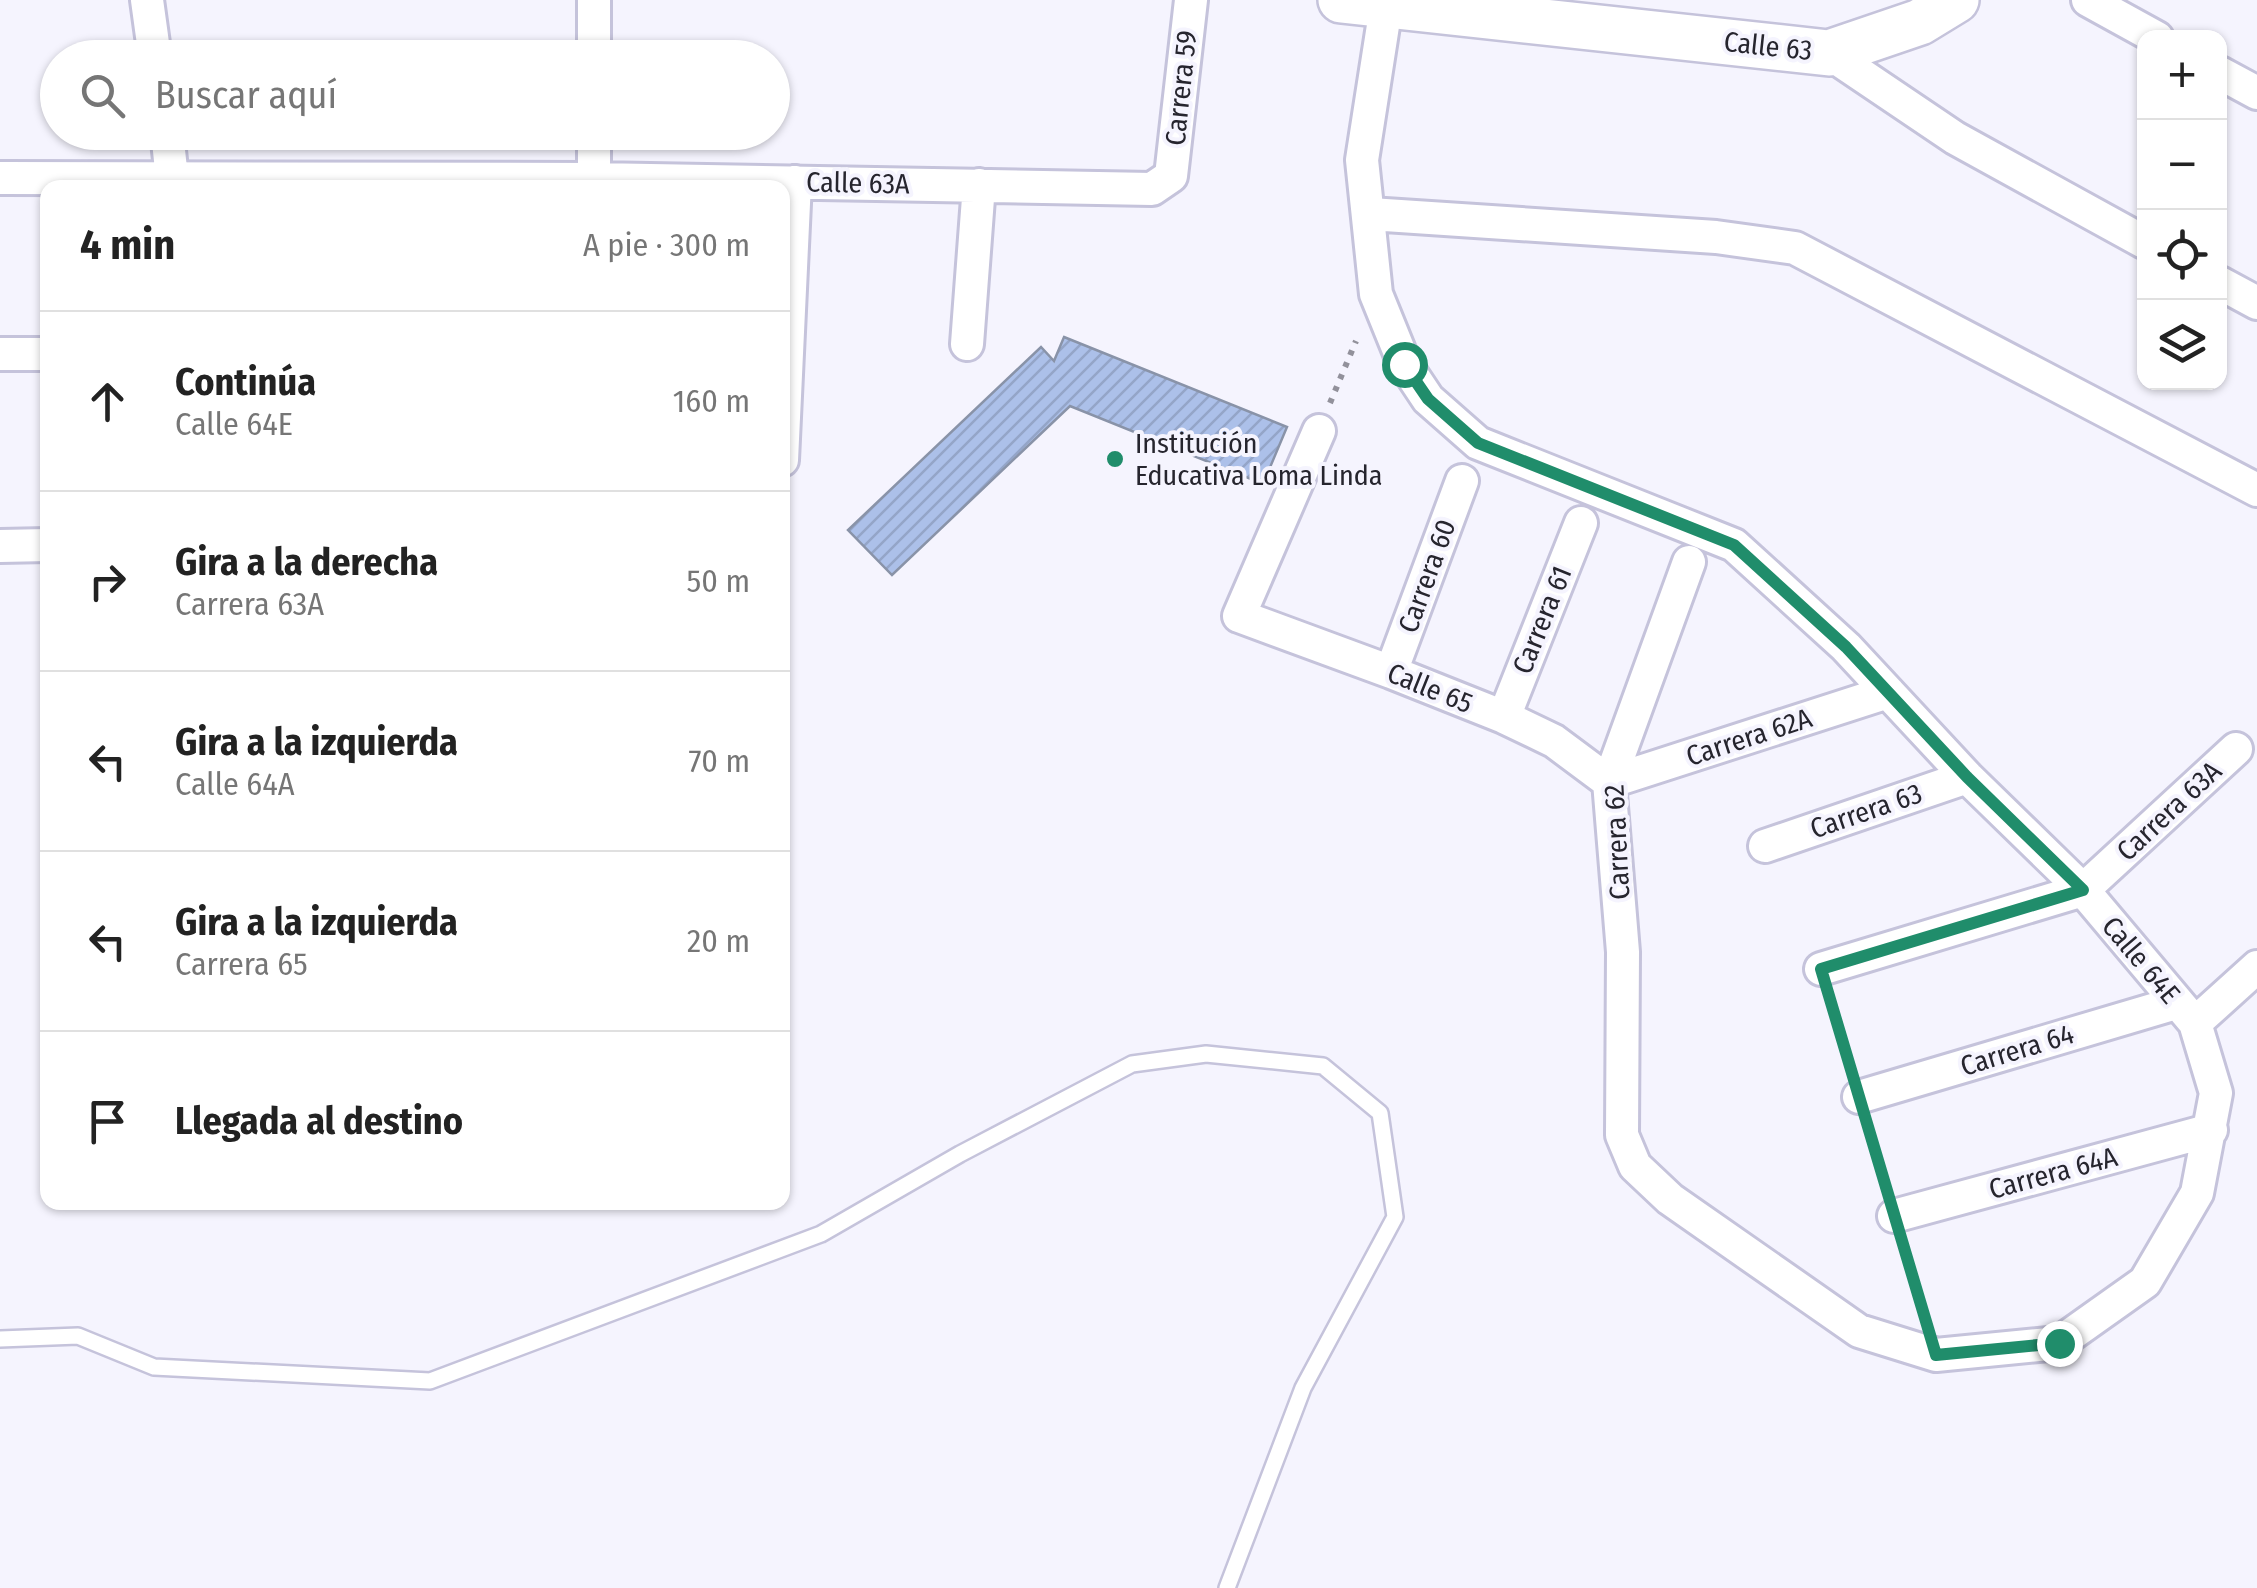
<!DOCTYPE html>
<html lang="es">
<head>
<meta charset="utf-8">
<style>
  :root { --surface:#fff; --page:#f2f2f2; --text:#222; --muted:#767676; --line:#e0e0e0 }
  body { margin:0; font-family:"Fira Sans Condensed",sans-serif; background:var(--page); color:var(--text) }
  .controls { position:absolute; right:30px; top:30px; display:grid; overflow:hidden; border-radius:20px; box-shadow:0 2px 8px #0004 }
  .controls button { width:90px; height:90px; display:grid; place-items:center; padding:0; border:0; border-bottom:2px solid var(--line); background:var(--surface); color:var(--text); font:50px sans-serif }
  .stop { position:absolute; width:30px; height:30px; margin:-22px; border:8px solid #208d6b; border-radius:50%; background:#fff }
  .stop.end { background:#208d6b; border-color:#fff; box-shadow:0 2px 10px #0008 }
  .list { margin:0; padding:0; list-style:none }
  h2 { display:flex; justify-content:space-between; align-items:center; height:130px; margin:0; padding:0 40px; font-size:42px }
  h2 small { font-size:32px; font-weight:400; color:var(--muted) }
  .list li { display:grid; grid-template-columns:65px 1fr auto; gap:30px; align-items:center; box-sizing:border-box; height:180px; padding:0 40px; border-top:2px solid var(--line) }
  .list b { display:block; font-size:38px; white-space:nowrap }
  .list p { margin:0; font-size:32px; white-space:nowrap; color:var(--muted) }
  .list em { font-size:32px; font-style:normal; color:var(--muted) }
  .icon { flex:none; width:55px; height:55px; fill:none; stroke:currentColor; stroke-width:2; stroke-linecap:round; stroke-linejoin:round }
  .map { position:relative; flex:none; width:2257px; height:1588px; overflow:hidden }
  .search { position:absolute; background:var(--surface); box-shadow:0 2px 8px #0004; left:40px; top:40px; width:750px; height:110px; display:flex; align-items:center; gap:25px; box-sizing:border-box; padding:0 35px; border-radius:55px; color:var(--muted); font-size:38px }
  .panel { position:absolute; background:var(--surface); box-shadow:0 2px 8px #0004; left:40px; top:180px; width:750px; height:1030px; border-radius:20px }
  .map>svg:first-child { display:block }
  .building { fill:url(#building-hatch); stroke:#8993a8; stroke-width:2.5 }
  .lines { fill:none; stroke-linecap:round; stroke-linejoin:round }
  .lane-casing { stroke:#c5c3db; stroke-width:20 }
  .street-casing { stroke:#c5c3db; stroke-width:38 }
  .secondary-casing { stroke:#c5c3db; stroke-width:50 }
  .path { stroke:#92919b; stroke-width:6; stroke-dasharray:5 8; stroke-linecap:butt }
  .lane { stroke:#fff; stroke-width:15 }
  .street { stroke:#fff; stroke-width:32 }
  .secondary { stroke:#fff; stroke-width:45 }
  .route { stroke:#208d6b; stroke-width:12 }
  .poi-dot { fill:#208d6b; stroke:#f5f4fe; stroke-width:4 }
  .labels { text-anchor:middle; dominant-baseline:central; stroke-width:8; stroke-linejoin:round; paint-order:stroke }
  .street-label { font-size:28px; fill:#26252e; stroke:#f5f4fe }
  .poi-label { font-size:28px; fill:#26252e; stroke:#f5f4fe; text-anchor:start }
</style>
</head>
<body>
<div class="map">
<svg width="2257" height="1588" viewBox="0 0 2257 1588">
  <defs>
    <pattern id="building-hatch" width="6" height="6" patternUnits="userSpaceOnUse" patternTransform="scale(2.5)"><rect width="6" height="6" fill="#acc0e9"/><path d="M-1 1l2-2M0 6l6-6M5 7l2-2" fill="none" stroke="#94a5c8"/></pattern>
  </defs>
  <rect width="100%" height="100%" fill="#f5f4fe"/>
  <!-- building -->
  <path class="building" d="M1064 337 1287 427 1263 484 1070 406 892 575 848 530 1041 347 1054 361Z"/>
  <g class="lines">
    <defs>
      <path id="lane" d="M0 1339 78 1336 154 1367 430 1381 821 1234 960 1154 1132 1064 1206 1054 1323 1066 1380 1113 1395 1217 1303 1388 1227 1588"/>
      <path id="street" d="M147 0 155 58
        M594 0V58
        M1387 0 1362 160 1376 294 1404 363 1428 399 1478 443 1734 545 1846 647 1967 777 2083 890 2195 1023 2216 1093 2197 1193 2145 1282 2059 1343 1936 1355 1859 1331 1670 1199 1635 1166 1622 1135 1623 952 1609 782 1689 562
        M2088 0 2157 38
        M1829 53 1955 138 2144 242
        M2220 73 2257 93
        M167 132 173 188
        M594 132V188
        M0 178 594 179 1152 189 1171 176 1191 0
        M1370 214 1716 237 1795 248 2257 490
        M2220 283 2257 303
        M967 344 979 185
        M0 354H48
        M1319 431 1239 616 1391 672 1504 717 1554 741 1609 782
        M782 460 795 182
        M0 546 48 545
        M1391 672 1462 481
        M1504 717 1581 523
        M1609 782 1888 692
        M1765 846 1967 777
        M1821 969 2083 890 2236 749
        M2195 1023 2257 967
        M1859 1097 2176 1003
        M1894 1216 2211 1130"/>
      <path id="secondary" d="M1341 0 1829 53 1920 22 1956 0"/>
    </defs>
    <!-- lane casing -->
    <use href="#lane" class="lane-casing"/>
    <!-- street casing -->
    <use href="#street" class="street-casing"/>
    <!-- secondary casing -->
    <use href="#secondary" class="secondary-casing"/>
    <!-- path -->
    <path class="path" d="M1330 403 1356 341
      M1831 1002 1850 1067
      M1868 1126 1885 1186
      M1903 1246 1924 1316"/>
    <!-- lane -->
    <use href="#lane" class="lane"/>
    <!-- street -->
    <use href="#street" class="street"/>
    <!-- secondary -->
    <use href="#secondary" class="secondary"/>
  </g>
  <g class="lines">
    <!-- route -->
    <path class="route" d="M1404 364 1428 399 1478 443 1734 545 1846 647 1967 777 2083 890 1821 969 1936 1355 2059 1343"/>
  </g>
  <!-- markers -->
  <circle class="poi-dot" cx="1115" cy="459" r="10"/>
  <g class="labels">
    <!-- street labels -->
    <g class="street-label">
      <text transform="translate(1768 46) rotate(6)">Calle 63</text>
      <text transform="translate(1181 88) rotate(-84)">Carrera 59</text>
      <text transform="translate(858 183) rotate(1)">Calle 63A</text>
      <text transform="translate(1427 576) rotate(-70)">Carrera 60</text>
      <text transform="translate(1542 620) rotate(-68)">Carrera 61</text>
      <text transform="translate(1430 688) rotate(22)">Calle 65</text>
      <text transform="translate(1749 737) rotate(-18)">Carrera 62A</text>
      <text transform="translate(1866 811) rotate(-19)">Carrera 63</text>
      <text transform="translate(2169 811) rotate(-43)">Carrera 63A</text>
      <text transform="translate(1617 842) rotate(-93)">Carrera 62</text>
      <text transform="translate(2141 960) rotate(50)">Calle 64E</text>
      <text transform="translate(2017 1050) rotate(-17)">Carrera 64</text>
      <text transform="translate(2053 1173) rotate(-15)">Carrera 64A</text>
    </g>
    <!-- poi labels -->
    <g class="poi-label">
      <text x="1135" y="443">Institución<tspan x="1135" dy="32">Educativa Loma Linda</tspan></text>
    </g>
  </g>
</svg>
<div class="controls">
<button>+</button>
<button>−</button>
<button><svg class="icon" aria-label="locate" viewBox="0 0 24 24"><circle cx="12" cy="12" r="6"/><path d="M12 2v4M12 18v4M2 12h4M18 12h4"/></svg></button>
<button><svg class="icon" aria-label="layers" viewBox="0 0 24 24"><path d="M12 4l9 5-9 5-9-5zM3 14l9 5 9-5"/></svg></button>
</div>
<div class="stop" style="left:1404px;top:364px"></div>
<div class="stop end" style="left:2059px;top:1343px"></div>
<div class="search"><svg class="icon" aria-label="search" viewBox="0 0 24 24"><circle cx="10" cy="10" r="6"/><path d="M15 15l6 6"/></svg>Buscar aquí</div>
<section class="panel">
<h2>4 min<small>A pie · 300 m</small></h2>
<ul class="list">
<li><svg class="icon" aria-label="ahead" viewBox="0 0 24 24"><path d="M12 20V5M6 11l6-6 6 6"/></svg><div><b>Continúa</b><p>Calle 64E</p></div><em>160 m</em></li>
<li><svg class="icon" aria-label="right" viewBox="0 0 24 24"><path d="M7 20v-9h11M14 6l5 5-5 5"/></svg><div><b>Gira a la derecha</b><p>Carrera 63A</p></div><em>50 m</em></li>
<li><svg class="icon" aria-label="left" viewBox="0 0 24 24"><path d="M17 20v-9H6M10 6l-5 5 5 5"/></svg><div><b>Gira a la izquierda</b><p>Calle 64A</p></div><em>70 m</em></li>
<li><svg class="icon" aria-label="left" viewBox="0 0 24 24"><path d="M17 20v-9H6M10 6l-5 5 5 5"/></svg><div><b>Gira a la izquierda</b><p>Carrera 65</p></div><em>20 m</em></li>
<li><svg class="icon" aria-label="arrive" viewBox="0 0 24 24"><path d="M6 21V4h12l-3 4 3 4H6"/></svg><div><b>Llegada al destino</b></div></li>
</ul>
</section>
</div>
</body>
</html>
